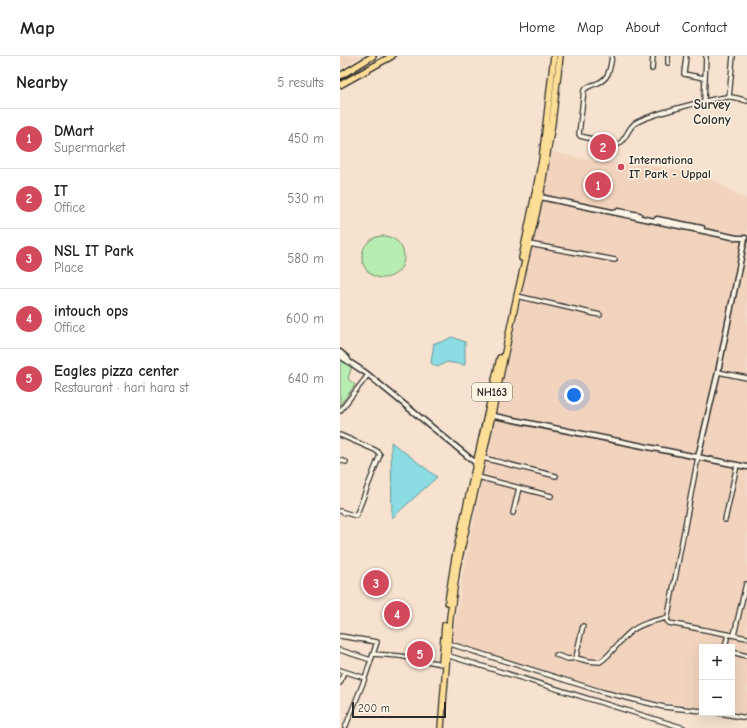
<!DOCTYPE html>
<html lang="en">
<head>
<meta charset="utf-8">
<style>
  :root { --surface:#fff; --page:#f6f6f6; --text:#202124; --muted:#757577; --line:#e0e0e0; --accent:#d1495b }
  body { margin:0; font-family:"Comic Neue",sans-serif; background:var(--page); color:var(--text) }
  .controls { position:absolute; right:12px; bottom:12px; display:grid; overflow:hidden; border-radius:0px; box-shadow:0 4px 16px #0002 }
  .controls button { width:36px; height:36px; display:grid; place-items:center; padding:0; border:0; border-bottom:1px solid var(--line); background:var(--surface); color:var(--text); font:20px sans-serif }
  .scale { position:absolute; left:12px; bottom:10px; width:94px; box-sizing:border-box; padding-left:4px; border:2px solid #2b2b2b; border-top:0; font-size:11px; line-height:14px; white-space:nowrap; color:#2b2b2b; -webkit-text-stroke:3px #fcf5e5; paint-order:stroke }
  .you { position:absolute; left:234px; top:339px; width:14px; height:14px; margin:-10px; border:3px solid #fff; border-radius:50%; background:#1a73e8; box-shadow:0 0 0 6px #1a73e833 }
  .badge { display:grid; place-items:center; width:26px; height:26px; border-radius:50%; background:var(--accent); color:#fff; font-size:13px; font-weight:700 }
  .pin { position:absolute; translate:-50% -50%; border:2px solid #fff; box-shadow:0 1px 4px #0006 }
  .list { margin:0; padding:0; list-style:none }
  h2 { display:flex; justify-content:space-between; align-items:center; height:52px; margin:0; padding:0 16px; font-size:17px }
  h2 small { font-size:13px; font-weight:400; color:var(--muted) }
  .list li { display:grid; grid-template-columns:26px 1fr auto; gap:12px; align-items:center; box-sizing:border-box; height:60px; padding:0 16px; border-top:1px solid var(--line) }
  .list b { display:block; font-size:15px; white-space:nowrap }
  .list p { margin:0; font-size:13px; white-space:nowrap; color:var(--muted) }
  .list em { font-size:13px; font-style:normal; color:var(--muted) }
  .map { position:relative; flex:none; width:407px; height:672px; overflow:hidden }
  header { display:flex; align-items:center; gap:24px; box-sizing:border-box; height:56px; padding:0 20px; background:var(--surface); border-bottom:1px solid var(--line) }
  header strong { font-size:19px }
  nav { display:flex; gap:22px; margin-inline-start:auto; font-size:14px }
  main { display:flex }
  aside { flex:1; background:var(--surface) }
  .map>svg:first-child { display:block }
  .built { fill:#f2d4be }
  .green { fill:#b7edb0; stroke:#718c6e }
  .water { fill:#8bdde3; stroke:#659699 }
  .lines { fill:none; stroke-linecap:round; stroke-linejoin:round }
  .minor-casing { stroke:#2b2b2b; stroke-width:6 }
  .tertiary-casing { stroke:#2b2b2b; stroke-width:7 }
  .primary-casing { stroke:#2b2b2b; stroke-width:8 }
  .trunk-casing { stroke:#2b2b2b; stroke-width:8 }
  .minor { stroke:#fcf5e5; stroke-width:3.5 }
  .tertiary { stroke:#fcf5e5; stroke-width:4 }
  .primary { stroke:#fdde96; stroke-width:5 }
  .trunk { stroke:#fdde96; stroke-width:5.5 }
  .rail { stroke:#2b2b2b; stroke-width:1 }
  .poi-dot { fill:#d1495b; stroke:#fcf5e5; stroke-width:1.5 }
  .labels { text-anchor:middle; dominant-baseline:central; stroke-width:3; stroke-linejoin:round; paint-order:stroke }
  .shield { fill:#fcf5e5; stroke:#6a6863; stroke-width:1 }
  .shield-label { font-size:11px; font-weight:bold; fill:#2b2b2b }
  .poi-label { font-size:12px; font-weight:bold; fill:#2b2b2b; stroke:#fcf5e5; text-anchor:start }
  .neighbourhood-label { font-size:13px; font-weight:bold; fill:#2b2b2b; stroke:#fcf5e5 }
</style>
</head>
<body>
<header>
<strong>Map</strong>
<nav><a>Home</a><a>Map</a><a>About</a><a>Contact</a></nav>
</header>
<main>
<aside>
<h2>Nearby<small>5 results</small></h2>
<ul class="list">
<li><span class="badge">1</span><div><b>DMart</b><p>Supermarket</p></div><em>450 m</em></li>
<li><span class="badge">2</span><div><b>IT</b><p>Office</p></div><em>530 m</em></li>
<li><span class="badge">3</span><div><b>NSL IT Park</b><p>Place</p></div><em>580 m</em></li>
<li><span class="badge">4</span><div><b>intouch ops</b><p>Office</p></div><em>600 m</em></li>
<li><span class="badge">5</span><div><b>Eagles pizza center</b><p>Restaurant · hari hara st</p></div><em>640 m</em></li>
</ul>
</aside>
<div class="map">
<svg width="407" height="672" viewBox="0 0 407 672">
  <rect width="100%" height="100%" fill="#f6e2ce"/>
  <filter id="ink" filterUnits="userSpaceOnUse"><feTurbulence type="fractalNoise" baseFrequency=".025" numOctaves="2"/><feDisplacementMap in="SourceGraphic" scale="8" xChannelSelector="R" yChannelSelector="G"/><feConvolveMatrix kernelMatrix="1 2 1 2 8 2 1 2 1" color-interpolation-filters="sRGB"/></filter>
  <g filter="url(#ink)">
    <!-- built -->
    <path class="built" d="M0 0H21L1 12Z
      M213 96 259 106 303 108 369 121 401 141 407 143V660L389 657H392V591H362V652L306 643 264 633 112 586 125 505Z"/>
    <!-- green -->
    <path class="green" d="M22 201a21 21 0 1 1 42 0a21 21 0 1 1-42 0Z
      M0 300 12 309 8 323 15 329 0 349Z"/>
    <!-- water -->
    <path class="water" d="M112 281 125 286V309L107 306 97 311 91 307 94 287 102 286Z
      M51 386 97 421 52 462Z"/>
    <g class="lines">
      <defs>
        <path id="minor" d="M272 0C270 11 270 22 258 27 252 29 248 30 244 34L239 78 240 80 277 89C285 86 287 74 294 68 304 60 375 41 389 41 395 41 401 43 407 45
          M346 0 344 18 364 22
          M328 7V0
          M312 13 313 0
          M389 41 393 0
          M364 45 366 0
          M189 188 275 204
          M177 240 260 259
          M378 316 407 322
          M0 355 28 319
          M0 379 35 394 38 396 40 399 16 460 0 455
          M358 401 327 565 329 567 407 582
          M143 402 216 420
          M0 404 6 406
          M138 421 211 440
          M173 457 179 432
          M385 464 397 409
          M394 579 406 528
          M0 580 37 586 25 622
          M107 587 263 636 324 651 362 655
          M385 591 388 578
          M0 594 31 604
          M392 596 407 600
          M33 598 60 600 102 608
          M106 599 344 672
          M216 599 228 603 236 602 248 605 260 606C271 599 278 586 289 577 299 568 313 565 326 562
          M236 602C238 591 240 581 243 570
          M0 614 25 622 5 672
          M0 627 4 616
          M379 657 407 662"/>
        <path id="tertiary" d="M200 141 397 182H405
          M278 155 299 159
          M317 163 362 172
          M0 296 7 302 9 306
          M0 300 26 317 137 408
          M149 359 407 411
          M358 401 378 316 405 182"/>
        <path id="primary" d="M0 20 33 0
          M0 29 52 0"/>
        <path id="trunk" d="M182 202 202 104 214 0
          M108 546 115 502 160 302
          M102 606 105 569
          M101 672 110 561 117 511 145 391 177 240 200 141 212 67 220 0"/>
      </defs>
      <!-- minor casing -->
      <use href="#minor" class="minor-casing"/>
      <!-- tertiary casing -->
      <use href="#tertiary" class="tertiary-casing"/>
      <!-- primary casing -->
      <use href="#primary" class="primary-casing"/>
      <!-- trunk casing -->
      <use href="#trunk" class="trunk-casing"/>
      <!-- minor -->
      <use href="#minor" class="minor"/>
      <!-- tertiary -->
      <use href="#tertiary" class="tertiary"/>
      <!-- primary -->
      <use href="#primary" class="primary"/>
      <!-- trunk -->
      <use href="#trunk" class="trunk"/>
      <!-- rail -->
      <path class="rail" d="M0 25 45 0"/>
    </g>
  </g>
  <!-- markers -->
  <circle class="poi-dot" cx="281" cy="111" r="4"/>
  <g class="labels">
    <!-- shield labels -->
    <rect class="shield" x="132" y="327" width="40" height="18" rx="3"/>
    <g class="shield-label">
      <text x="152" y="336">NH163</text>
    </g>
    <!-- poi labels -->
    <g class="poi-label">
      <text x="289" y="104">Internationa<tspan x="289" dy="14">IT Park - Uppal</tspan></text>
    </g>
    <!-- neighbourhood labels -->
    <g class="neighbourhood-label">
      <text x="372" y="48">Survey<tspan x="372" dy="15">Colony</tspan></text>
    </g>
  </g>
</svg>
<div class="controls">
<button>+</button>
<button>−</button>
</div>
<div class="scale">200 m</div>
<div class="you"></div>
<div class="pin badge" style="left:258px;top:129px">1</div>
<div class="pin badge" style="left:263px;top:91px">2</div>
<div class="pin badge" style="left:36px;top:527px">3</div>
<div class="pin badge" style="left:57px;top:558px">4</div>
<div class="pin badge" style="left:80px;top:598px">5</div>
</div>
</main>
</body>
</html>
